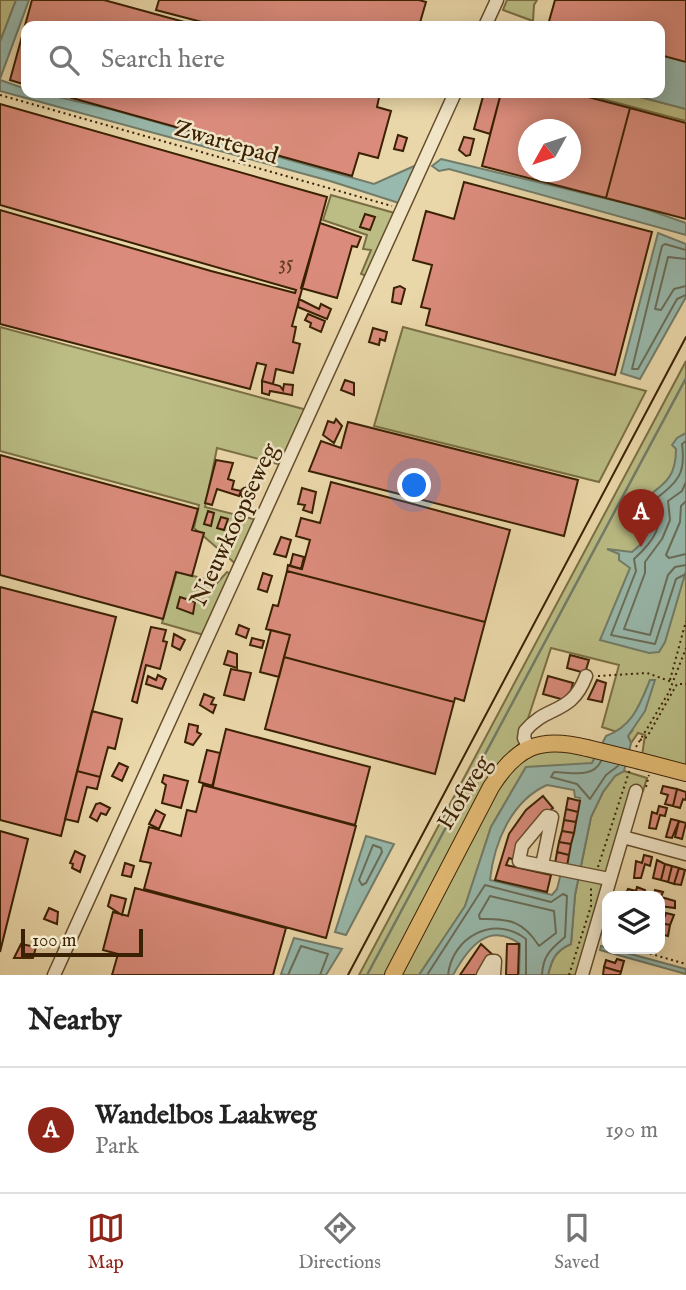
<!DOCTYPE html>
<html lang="en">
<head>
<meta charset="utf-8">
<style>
  :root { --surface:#fff; --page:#f2f2f2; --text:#222; --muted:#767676; --line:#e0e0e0; --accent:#8f2418 }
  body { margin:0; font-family:"IM FELL English",serif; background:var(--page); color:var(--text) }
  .controls { position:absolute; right:21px; bottom:21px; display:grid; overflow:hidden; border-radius:14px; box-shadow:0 4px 18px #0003 }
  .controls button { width:63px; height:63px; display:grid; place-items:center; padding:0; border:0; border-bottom:2px solid var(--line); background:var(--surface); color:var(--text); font:35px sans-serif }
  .compass { position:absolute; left:518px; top:119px; width:63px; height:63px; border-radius:50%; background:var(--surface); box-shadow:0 4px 18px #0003; rotate:230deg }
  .scale { position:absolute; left:21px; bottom:18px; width:122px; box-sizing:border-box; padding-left:7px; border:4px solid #3a2103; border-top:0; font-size:19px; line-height:24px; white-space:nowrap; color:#3a2103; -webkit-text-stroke:5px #f1e5c7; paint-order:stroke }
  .you { position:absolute; left:415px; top:486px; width:24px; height:24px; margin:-18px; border:5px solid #fff; border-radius:50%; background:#1a73e8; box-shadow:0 0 0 10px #1a73e833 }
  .badge { display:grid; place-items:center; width:46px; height:46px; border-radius:50%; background:var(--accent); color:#fff; font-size:23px; font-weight:700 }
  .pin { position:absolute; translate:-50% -58px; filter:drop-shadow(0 2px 4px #0008) }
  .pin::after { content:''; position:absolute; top:37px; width:24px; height:21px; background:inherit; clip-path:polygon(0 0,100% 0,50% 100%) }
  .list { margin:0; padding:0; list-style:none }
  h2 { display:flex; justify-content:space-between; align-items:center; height:91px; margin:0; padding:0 28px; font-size:30px }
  h2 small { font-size:23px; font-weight:400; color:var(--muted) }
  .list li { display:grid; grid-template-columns:46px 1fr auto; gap:21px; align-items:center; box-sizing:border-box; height:126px; padding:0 28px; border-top:2px solid var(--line) }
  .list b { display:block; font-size:26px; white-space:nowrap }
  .list p { margin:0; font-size:23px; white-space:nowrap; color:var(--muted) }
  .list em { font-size:23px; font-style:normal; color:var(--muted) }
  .icon { flex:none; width:38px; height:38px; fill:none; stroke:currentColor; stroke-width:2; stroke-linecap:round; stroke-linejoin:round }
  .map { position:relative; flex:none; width:686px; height:975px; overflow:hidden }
  .search { position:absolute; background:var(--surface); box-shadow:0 4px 18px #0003; left:21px; right:21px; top:21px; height:77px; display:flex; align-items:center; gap:18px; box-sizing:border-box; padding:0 24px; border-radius:14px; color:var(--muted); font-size:26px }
  .sheet { height:217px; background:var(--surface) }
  nav { display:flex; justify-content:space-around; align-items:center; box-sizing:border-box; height:98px; border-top:2px solid var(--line); background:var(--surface); font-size:19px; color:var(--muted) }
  nav a { display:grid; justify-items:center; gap:4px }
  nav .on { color:var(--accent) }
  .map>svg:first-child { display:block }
  .green { fill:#bbbd85; stroke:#7a6f44; stroke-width:2 }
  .water { fill:#98b9ad; stroke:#727c69; stroke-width:2; fill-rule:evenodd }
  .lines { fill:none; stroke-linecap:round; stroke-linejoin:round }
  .shore { stroke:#696d58; stroke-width:2 }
  .stream { stroke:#727c69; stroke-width:2.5 }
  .building { fill:#da8b7b; stroke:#3a2103; stroke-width:2; fill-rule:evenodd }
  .minor-casing { stroke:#664e2c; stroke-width:15 }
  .major-casing { stroke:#3a2103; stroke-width:18 }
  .path { stroke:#3a2103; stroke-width:2; stroke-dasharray:2 3.5; stroke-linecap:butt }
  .minor { stroke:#f1e5c7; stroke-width:12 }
  .major { stroke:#e5bc74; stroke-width:16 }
  .tram { stroke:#3a2103; stroke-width:2 }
  .major-bridge-casing { stroke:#3a2103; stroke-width:18; stroke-linecap:butt }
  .major-bridge { stroke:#e5bc74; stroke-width:16 }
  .labels { text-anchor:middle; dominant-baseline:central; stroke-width:5; stroke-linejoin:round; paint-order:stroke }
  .number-label { font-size:21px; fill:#623c21 }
  .street-label { font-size:24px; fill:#3a2103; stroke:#f1e5c7 }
</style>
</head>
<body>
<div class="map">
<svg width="686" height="975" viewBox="0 0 686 975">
  <rect width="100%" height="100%" fill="#ead7a9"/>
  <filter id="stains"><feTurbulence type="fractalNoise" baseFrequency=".00286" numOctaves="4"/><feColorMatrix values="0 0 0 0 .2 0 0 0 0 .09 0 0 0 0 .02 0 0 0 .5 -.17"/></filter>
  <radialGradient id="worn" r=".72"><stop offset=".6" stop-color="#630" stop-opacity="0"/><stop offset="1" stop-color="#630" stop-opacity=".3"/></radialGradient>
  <!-- green -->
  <path class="green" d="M0 0H16L0 42Z
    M507 0H537L534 5 533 21 503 10Z
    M580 93H625L686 109V121Z
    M331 195 398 214 367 276 361 274 371 250 363 249 367 235 323 220Z
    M0 327 307 410 282 465 217 448 205 507 257 520 237 565 194 528 199 505 0 451Z
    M403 327 646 391 599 482 374 426Z
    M686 361V766L642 756 645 735 638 733 631 743 628 736 632 731 617 732 602 727 619 665 551 648 520 743 497 766 385 975H359Z
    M177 571 217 583 227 572 232 575 204 635 162 623Z
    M541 749 595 755 593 763 587 766 526 767 491 827 465 907 419 975H399L493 793 521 759Z
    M624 771 647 778 643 791 635 789 577 975H548C552 959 555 951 571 944L575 895 591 817 603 792 615 776Z"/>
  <!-- water -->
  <path class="water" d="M16 0H29L0 79V42Z
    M660 50 686 57V109L625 93H660Z
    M0 80 26 89V93H41L110 109 374 184 421 163 399 203 330 181 0 91Z
    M441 159 637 206 686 223V235L449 169 439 171 432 166Z
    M658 233 686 244V297L640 379 621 373Z
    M686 433V571L665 642 659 652 649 653 600 640 630 568 619 560V554L607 549 632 552 641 544 655 514 648 496C668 482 676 474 676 449L672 445 677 438Z
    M650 680H655L645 711 628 736 631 743 624 771 615 776 603 792 591 817 575 895 571 944C555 951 552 959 548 975H519L520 944C488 921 468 948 453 975H419L465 906 491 827 526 767 592 763 606 736C633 726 640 704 650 680ZM547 785 574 790 575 797 580 798 557 889 552 895 490 880C494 843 511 801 547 785Z
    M366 836 394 844 346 935 335 932Z
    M294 938 342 949 326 975H286L281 974Z
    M601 946 686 969V974L600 950Z"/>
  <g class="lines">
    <!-- shore -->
    <path class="shore" d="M686 250 665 244 662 246 632 369H638L677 299 686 295
      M686 259 668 257 655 309 661 310 674 289 686 286
      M686 441 682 444C686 474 678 481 657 498 664 526 655 540 634 559L636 571 611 635 655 644 676 579 686 574
      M686 482 682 491 668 501 670 520 662 539 645 562V573L624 629 650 635 668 575 675 567 686 565
      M686 501 681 506 680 522 666 555 669 558 686 554
      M601 761C593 779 570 772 554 772L551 777 577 784 590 799 606 775 618 766
      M373 845 381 848 382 852 366 883 362 885 359 880Z
      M490 896 554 911 556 933 539 946C524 922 510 918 480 919L479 915Z
      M288 975 301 946 328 954 320 975
      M427 975 485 885 551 902 563 894 567 896 565 937C551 949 543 955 542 975
      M448 975C452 937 494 914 526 939V975"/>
    <!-- stream -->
    <path class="stream" d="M367 975 686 378"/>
  </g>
  <!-- building -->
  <path class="building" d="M32 0H104L199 26H26V85L10 80Z
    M159 0H419L426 2 419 26H217L156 10Z
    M555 0H686V62L660 55V26L548 25Z
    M54 93H380L377 107 391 111 378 158 359 153 352 176Z
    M484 93H501L490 134 474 129Z
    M501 93H573L630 108 606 198 482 166ZM528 130H570V172H528Z
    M0 104 327 197 292 326 296 327 293 342 300 344 293 373 276 369 273 384 262 381 266 365 257 363 250 389 0 324V210L211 271 295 293 296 290 0 205Z
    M630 108 686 123V219L606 198Z
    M398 135 407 138 403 151 394 149Z
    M464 137 474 139 470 155 466 156 459 150Z
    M464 182 652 232 615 375 426 325 430 309 421 307 432 265 413 260 426 211 454 219Z
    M365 214 375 217 370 230 360 227Z
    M320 223 361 237 357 247 352 246 337 298 301 288Z
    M400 286 405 289 401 304 392 302 394 288Z
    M299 299 319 309 321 304 331 309 327 319 298 307Z
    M308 314 325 321 321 332 310 327 311 323 305 320Z
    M373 328 387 332 385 341 380 339 379 345 369 342Z
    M345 380 354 383V395L341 390Z
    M262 381 280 386 283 390 284 384 293 385 292 395 270 391 269 395 262 393Z
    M336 419 342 426 334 443 323 435 328 421 334 423Z
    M348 422 578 480 564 536 309 471 321 441 341 448Z
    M0 455 198 509 192 530 204 533 192 576 176 572 163 619 0 575Z
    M216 460 233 463 228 479 234 481 232 489 241 491 239 496 217 489 212 505 205 503Z
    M331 482 510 530 485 622 287 571 288 565 302 569 310 540 296 536 301 518 320 523Z
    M240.5 493a5.5 5.5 0 1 1 11 0a5.5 5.5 0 1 1-11 0Z
    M302 488 316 492 312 513 303 510 305 505 298 504Z
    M208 511 214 513 211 526 204 524Z
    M221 517 228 519 224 530 217 528Z
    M281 537 291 540 286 557 274 554Z
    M293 554 304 557 301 569 290 566Z
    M287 571 485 622 464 701 455 698 454 702 284 657 290 635 266 629 273 605 278 606Z
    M263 573 272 576 267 592 258 589Z
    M0 587 116 617 61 836 0 820Z
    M180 597 195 602 193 614 177 608Z
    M239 625 249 629 246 638 236 634Z
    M151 627 166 630 163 641 167 642 160 669 146 665 137 703 132 701Z
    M271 630 290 635 279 677 260 672Z
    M174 634 185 640 180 650 172 646Z
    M252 638 264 641 262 648 250 645Z
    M228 651 237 654V668L224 664Z
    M570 655 589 660 585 673 567 668Z
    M284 657 454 702 435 774 265 729Z
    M231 669 251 673 244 700 224 695Z
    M158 675 166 679 162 689 146 684 148 676 156 680Z
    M548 676 573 683 568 701 543 694Z
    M597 680 606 683 602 702 588 699Z
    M204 694 214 698 211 704 216 705 213 713 200 705Z
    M92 711 122 719 115 749 108 747 100 777 77 771Z
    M189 724 198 726 197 732 201 734 193 745 185 742Z
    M226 729 370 767 355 825 212 787Z
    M207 750 220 753 213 786 199 782Z
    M119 763 128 767 122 781 112 776Z
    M77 771 100 777 97 789 87 787 78 822 65 819Z
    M164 775 188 781 181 808 162 803 166 785 162 782Z
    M203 785 356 826 326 938 144 889 151 863 140 861 149 827 181 836 187 810 196 812Z
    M663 786 677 789 673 806 665 804 668 795 661 793Z
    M677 789 686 792V800L683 799 680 808 673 806Z
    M543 796 553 808 541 817 515 860 509 858 506 865 551 875 547 892 495 880 509 834 526 810Z
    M568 798 580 801 578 812 566 809Z
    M100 803 110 808 106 815 101 813 97 821 90 817 96 804Z
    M659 806 667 808 665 816 660 815 656 829 649 828 652 812 657 814Z
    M566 809 578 812 576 822 564 820Z
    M156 810 165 815 159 829 149 824Z
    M671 819 679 821 672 838 666 837Z
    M564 820 576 822 574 833 562 831Z
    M679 821 686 823 682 839 675 837Z
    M0 831 28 839 0 952Z
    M562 831 574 833 571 844 559 842Z
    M559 842 571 844 569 855 557 852Z
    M75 851 85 856 80 872 72 868 73 864 70 863Z
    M557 852 569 855 567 866 555 864Z
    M644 855 652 857 650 866 645 864 641 878H634L636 861 642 863Z
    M657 860 665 864 661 880 653 878Z
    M125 863 134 866 131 877 122 875Z
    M665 864 672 866 668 882 661 880Z
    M672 866 679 868 674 884 668 882Z
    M679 868 685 870 681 885 674 884Z
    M637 887 645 890 643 896H625L628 889 636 891Z
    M135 888 286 928 273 975H112L118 954 103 950 113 912 128 916Z
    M655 890 663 892 661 897 675 901V908L660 906V896H653Z
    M111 895 126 899 122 915 108 906Z
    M49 908 58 912 57 924 44 919Z
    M666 913 674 915 670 925 660 923V915L665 916Z
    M660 923 670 925 668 936 660 934Z
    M21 944 36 947 33 958H14Z
    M481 944 494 956 479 975H460Z
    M507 944H519L518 975H506Z
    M617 959 624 961 621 972 604 967 606 960 615 963Z
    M604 967 621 972 620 975H603Z"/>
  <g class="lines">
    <defs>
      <path id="minor" d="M485 26 497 0
        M529 748 524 738 525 731C547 704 571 716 586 676
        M623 837 686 854
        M542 865 552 817 547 816 522 846 519 861C549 867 579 873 609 879
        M54 975 455 93
        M483 975 491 961H495L494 975
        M582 975 636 791"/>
      <path id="major" d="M640 761 686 773
        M393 975 491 787C517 746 540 736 587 748"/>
    </defs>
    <!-- minor casing -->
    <use href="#minor" class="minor-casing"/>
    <!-- major casing -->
    <use href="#major" class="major-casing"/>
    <!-- path -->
    <path class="path" d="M0 95 392 206
      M598 676 647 673 672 682
      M670 680 686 621
      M640 740 647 737 677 684H686
      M636 747 669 692 686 648
      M646 787 649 775
      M598 867 630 769
      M634 949 686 964
      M569 975 591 906V885"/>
    <!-- minor -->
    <use href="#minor" class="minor"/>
    <!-- major -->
    <use href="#major" class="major"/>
    <!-- tram -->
    <path class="tram" d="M348 975 686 337"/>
    <defs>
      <path id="major-bridge" d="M587 748 640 761"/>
    </defs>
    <!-- major-bridge casing -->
    <use href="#major-bridge" class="major-bridge-casing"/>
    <!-- major-bridge -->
    <use href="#major-bridge" class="major-bridge"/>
  </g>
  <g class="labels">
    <!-- number labels -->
    <g class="number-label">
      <text x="286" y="263">35</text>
    </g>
    <!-- street labels -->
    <g class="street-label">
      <text transform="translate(226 143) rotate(16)">Zwartepad</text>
      <text transform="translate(235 525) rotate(-65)">Nieuwkoopseweg</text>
      <text transform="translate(465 793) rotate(-59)">Hofweg</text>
    </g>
  </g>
  <rect width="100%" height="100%" filter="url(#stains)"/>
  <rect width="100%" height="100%" fill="url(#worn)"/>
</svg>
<div class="controls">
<button><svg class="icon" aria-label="layers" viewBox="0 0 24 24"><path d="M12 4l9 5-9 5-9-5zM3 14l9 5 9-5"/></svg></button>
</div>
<svg class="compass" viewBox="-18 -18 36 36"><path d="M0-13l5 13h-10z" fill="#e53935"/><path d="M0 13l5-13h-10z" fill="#767676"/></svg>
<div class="scale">100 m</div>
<div class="you"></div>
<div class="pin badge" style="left:641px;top:547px">A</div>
<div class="search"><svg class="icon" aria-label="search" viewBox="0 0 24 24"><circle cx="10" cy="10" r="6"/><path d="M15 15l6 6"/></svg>Search here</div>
</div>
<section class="sheet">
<h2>Nearby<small></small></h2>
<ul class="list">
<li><span class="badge">A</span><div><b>Wandelbos Laakweg</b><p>Park</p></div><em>190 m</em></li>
</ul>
</section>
<nav>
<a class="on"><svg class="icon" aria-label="map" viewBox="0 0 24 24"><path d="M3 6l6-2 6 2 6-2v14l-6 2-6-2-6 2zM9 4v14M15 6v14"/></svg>Map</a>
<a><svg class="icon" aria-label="directions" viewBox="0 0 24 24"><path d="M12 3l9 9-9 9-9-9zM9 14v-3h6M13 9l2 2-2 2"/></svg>Directions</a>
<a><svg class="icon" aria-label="saved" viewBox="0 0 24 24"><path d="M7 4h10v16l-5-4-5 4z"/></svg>Saved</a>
</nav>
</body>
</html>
